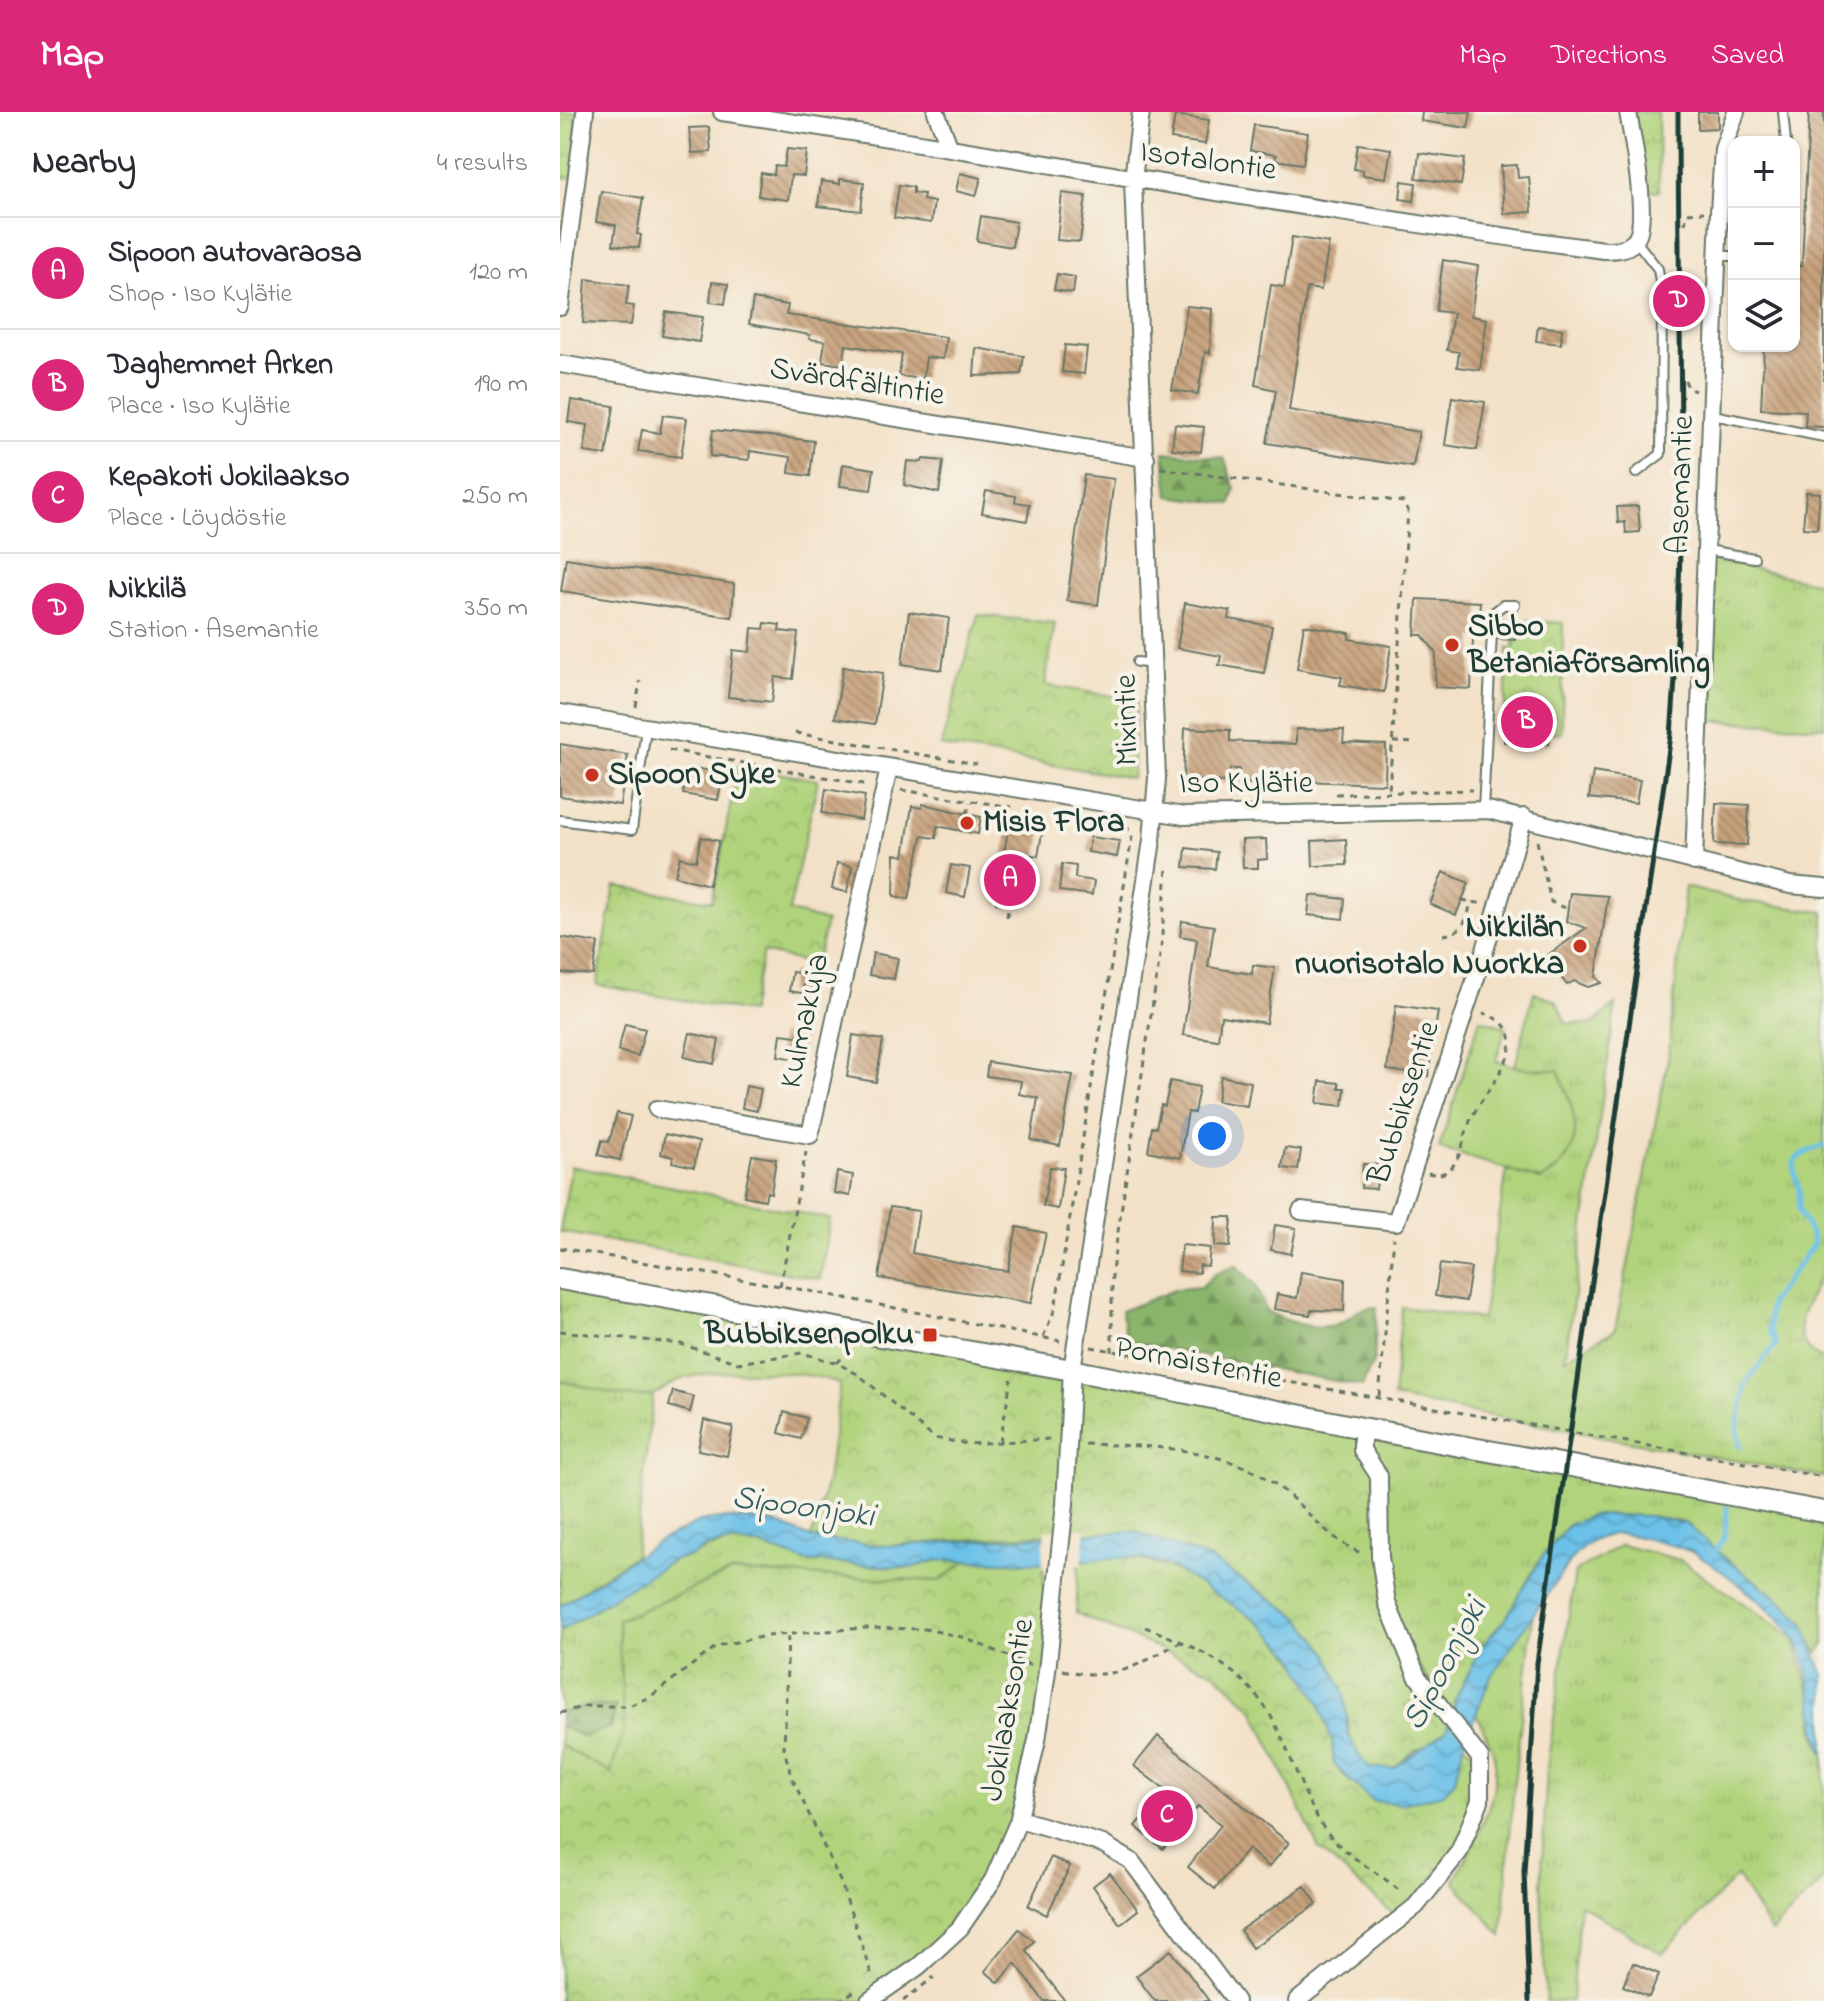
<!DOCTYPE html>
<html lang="en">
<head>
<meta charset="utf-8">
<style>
  :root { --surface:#fff; --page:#f2f2f3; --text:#2b2b33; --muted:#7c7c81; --line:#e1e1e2; --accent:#db2777 }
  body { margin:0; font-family:"Indie Flower",sans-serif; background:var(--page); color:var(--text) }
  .controls { position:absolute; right:24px; top:24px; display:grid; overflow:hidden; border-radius:16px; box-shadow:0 2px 6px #0004 }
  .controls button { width:72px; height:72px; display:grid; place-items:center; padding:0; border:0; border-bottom:2px solid var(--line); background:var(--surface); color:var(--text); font:40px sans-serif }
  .you { position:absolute; left:652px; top:1024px; width:28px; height:28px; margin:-20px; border:6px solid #fff; border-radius:50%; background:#1a73e8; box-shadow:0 0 0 12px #1a73e833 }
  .badge { display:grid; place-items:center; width:52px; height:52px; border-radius:50%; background:var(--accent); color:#fff; font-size:26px; font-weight:700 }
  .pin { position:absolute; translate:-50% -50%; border:4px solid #fff; box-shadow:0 2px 8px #0006 }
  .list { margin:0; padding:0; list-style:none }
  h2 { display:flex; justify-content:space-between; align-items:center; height:104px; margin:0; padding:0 32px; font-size:34px }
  h2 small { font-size:26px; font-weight:400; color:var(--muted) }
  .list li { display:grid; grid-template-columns:52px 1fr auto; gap:24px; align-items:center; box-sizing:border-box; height:112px; padding:0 32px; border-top:2px solid var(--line) }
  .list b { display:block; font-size:30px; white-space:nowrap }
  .list p { margin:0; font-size:26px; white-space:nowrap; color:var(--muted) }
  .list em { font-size:26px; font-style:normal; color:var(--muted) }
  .icon { flex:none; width:44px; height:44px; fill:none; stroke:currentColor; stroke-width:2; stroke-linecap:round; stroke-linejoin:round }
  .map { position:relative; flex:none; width:1264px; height:1889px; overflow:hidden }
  header { display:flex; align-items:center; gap:48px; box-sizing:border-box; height:112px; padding:0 40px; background:var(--accent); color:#fff }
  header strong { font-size:38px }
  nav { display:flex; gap:44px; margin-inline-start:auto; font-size:28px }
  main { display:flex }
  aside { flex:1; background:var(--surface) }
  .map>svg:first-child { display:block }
  .grass { fill:url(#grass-tufts); stroke:#688858; stroke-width:2 }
  .forest { fill:url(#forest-firs); stroke:#567950; stroke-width:2 }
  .park { fill:url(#park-crowns); stroke:#688858; stroke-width:2 }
  .garden { fill:#b0d37c; stroke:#688858; stroke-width:2 }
  .water { fill:url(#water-waves); stroke:#467f8e; stroke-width:2 }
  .pier { fill:#f3e1c7 }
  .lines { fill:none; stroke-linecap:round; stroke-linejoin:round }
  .stream { stroke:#6cc1e9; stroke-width:5 }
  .building { fill:url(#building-back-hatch) }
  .service-casing { stroke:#697667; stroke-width:12 }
  .minor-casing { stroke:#697667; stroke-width:20 }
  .tertiary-casing { stroke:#697667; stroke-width:24 }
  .path { stroke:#697667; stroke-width:3; stroke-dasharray:6 6; stroke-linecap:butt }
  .service { stroke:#fff; stroke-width:8 }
  .minor { stroke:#fff; stroke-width:16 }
  .tertiary { stroke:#fff; stroke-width:20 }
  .rail { stroke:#1f3d34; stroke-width:5 }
  .poi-dot { fill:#c8321e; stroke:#f7f3e8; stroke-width:3 }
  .labels { text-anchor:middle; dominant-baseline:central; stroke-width:8; stroke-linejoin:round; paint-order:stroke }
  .street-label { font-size:32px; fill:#1f3d34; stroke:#f7f3e8 }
  .poi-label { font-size:32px; font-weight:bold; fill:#1f3d34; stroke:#f7f3e8; text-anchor:start }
  .water-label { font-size:34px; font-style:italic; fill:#325e61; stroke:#f7f3e8 }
</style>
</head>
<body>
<header>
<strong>Map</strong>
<nav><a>Map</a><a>Directions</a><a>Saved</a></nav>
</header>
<main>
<aside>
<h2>Nearby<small>4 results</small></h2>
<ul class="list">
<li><span class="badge">A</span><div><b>Sipoon autovaraosa</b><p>Shop · Iso Kylätie</p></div><em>120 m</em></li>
<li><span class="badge">B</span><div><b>Daghemmet Arken</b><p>Place · Iso Kylätie</p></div><em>190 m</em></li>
<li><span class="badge">C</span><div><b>Kepakoti Jokilaakso</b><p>Place · Löydöstie</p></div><em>250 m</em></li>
<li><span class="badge">D</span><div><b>Nikkilä</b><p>Station · Asemantie</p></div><em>350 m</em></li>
</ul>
</aside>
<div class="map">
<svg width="1264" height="1889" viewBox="0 0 1264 1889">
  <defs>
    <pattern id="grass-tufts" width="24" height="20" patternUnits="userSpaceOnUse" patternTransform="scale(2)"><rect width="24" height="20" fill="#b0d37c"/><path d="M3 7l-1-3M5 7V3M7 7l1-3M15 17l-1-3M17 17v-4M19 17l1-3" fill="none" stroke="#97b66c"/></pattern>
    <pattern id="forest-firs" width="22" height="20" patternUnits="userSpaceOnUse" patternTransform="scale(2)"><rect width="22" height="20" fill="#8cb56c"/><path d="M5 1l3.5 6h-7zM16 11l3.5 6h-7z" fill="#72945a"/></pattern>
    <pattern id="park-crowns" width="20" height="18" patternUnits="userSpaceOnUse" patternTransform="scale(2)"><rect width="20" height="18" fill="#b0d37c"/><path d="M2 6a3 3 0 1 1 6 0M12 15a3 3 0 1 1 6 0" fill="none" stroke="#97b66c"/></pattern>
    <pattern id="water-waves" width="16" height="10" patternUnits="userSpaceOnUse" patternTransform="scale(2)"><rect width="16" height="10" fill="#6cc1e9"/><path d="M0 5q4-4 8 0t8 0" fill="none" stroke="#589ebe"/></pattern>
    <pattern id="building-back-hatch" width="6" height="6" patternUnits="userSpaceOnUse" patternTransform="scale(2)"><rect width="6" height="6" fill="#c7a17c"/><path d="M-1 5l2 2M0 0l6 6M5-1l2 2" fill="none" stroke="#a18466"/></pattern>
  </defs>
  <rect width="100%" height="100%" fill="#f7f3e8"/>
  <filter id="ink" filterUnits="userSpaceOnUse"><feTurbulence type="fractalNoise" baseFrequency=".0125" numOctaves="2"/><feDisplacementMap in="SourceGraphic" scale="16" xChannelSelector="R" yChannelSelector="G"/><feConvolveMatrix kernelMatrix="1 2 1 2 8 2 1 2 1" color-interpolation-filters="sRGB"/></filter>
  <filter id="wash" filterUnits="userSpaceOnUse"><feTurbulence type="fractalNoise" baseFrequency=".006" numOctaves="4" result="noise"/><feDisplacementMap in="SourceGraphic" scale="32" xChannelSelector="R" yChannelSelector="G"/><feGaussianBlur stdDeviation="1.8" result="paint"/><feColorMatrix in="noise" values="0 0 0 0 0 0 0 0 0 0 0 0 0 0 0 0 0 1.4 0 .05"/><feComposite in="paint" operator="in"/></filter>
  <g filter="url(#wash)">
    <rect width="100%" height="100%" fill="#f3e1c7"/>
    <!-- grass -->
    <path class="grass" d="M1074 0H1098L1099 79 1085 78Z
      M1147 447 1264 472V615L1141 608Z
      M1125 775 1183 789 1264 800V1155C1252 1187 1217 1225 1264 1248V1365L833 1286 842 1195 922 1207 947 1058 981 1068 966 957 955 954 974 880 996 889 1006 911 1032 912 1056 892 1005 1246 1055 1218 1108 947Z
      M0 1269 66 1284 93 1283 75 1443 0 1494Z
      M802 1316 1243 1397 1264 1419V1533L1258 1541 1224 1491 1155 1438 1127 1412 1091 1404 1032 1403 1007 1414 981 1446 946 1507 923 1532 896 1586 892 1604 839 1522Z
      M172 1430 199 1433 246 1449 350 1456 378 1448 407 1449 379 1469 171 1460 59 1508 64 1618 51 1662 0 1633V1519L113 1448C134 1443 150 1434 172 1430Z
      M1061 1433 1120 1448 1234 1526 1255 1598 1254 1619 1264 1642V1768L1211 1820 1177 1764 1102 1842 1020 1792 1012 1889H986L981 1775 987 1655 1015 1460Z
      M973 1501 954 1671 942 1824 894 1769C912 1734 939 1691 935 1649 934 1635 922 1616 916 1602L931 1564Z"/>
    <!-- forest -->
    <path class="forest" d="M604 340 664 346 675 377 671 392 609 384Z
      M676 1153 695 1172 706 1199C727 1210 760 1222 784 1209 800 1200 796 1196 817 1195L814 1248 802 1274 566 1229 561 1199 617 1177 641 1175 656 1161Z
      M26 1594H56L51 1615 24 1625 0 1614 1 1601Z"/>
    <!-- park -->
    <path class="park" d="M0 0H21L17 66 0 65Z
      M418 503 495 511 485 573 577 588 572 666 381 634Z
      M955 508 1003 511 1002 621 990 620V600L945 598 948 536H954Z
      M178 654 258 668 229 799 266 810 256 853 203 840 190 900 37 873 55 774 152 789Z
      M11 1054 270 1107 260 1167 0 1120Z
      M0 1167 802 1316 819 1364 820 1407 839 1522 891 1608 886 1619 870 1633 855 1638 834 1656H810C796 1641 787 1627 788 1606L740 1505 650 1447 498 1421 326 1434 251 1426 267 1369 280 1272C246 1257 155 1256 119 1268 110 1271 102 1280 92 1283 62 1290 30 1273 0 1269Z
      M570 1445C648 1462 727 1517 760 1591 765 1604 770 1620 773 1633 773 1638 772 1646 774 1651 777 1658 786 1665 790 1670L900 1651 904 1632 920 1646 912 1713 841 1809 759 1737 693 1597 656 1561 516 1501 519 1448Z
      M407 1449 483 1451 487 1559 459 1707 400 1816 309 1889H0V1633L51 1661 64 1618 58 1508 171 1460 379 1469Z"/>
    <!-- garden -->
    <path class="garden" d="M920 907 946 915 936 949 966 957 998 958C1016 1001 1031 1040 981 1068L879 1036Z"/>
    <!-- water -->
    <path class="water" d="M1032 1403 1091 1404 1127 1412 1155 1438 1224 1491 1244 1511 1264 1564V1642C1248 1606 1256 1561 1234 1525 1216 1498 1164 1460 1136 1442 1126 1436 1066 1420 1054 1422 1036 1425 1026 1432 1013 1445L931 1564 904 1632 894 1670 883 1682 842 1692 812 1689 774 1652 772 1630 760 1592 733 1543 697 1508 608 1453 570 1445 482 1451 378 1448 350 1456 246 1449 199 1433 172 1430 147 1434 132 1444 113 1448 0 1519V1494L96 1431 139 1410 166 1406 213 1410 251 1426 326 1434 574 1419 650 1447 739 1505 767 1540 785 1584 788 1622 799 1644 810 1656H834L886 1619 896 1586 923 1532 945 1508 981 1446 1007 1414Z"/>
    <!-- pier -->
    <path class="pier" d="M526 1416 522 1452 482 1455 485 1418Z"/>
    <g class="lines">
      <!-- stream -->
      <path class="stream" d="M1180 1335 1177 1318 1186 1271 1216 1232 1209 1216 1210 1191 1253 1133C1253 1119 1243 1111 1239 1098 1238 1092 1240 1085 1239 1078 1230 1045 1230 1047 1264 1033
        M1154 1442 1165 1423 1167 1395"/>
    </g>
    <g id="blocks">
      <!-- building -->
      <path class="building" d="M862 0H911L908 16 861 9Z
        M1138 0H1158V16L1138 17Z
        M1249 0H1264V315L1245 314 1246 299 1201 297 1204 234H1234V154H1242Z
        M615 3 649 8 645 32 611 27Z
        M694 13 748 21 743 52 715 48 716 43 690 39Z
        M149 15 151 40 132 41 129 16Z
        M798 32 831 37 826 66 803 63V58L794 57Z
        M227 37 247 39 244 64 231 63 228 88 198 84 201 61 214 63 215 54 224 55Z
        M859 41 905 47 901 73 856 66Z
        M957 53 958 66 969 65 972 100 944 102 941 54Z
        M400 61 421 66 416 84 396 79Z
        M280 67 304 70 301 99 258 94 261 69 280 72Z
        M842 69 856 71 854 89 840 87Z
        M339 73 353 75V81L364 82 363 88 374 90 371 111 334 106Z
        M41 79 83 86 77 122 81 123 79 136 53 133 56 113 36 110Z
        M502 81 526 84 520 130 497 128Z
        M421 104 456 110 452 135 417 129Z
        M732 125 769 131 761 178 747 176 729 298 859 320 853 355 707 331 716 278 695 273 711 173 724 175Z
        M883 148 918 154 911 204 927 207 920 258 897 255 899 240 887 238 893 201 876 199Z
        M497 162 515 165 513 181 494 178Z
        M26 167 69 173 66 193 74 194 71 213 23 211Z
        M152 170 168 172 165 192 150 190Z
        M193 187 228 193 226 203 386 225 383 247 366 245 363 267 339 264 342 242 329 240 286 233 283 253 262 250 265 229 249 227 250 223 189 212Z
        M627 194 652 197 650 241 645 240 638 282 612 278Z
        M106 200 143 205 139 230 102 224Z
        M978 214 1002 217 1001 232 976 229Z
        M505 233 527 235 524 262 502 260Z
        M416 236 464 244 461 262 414 264Z
        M892 285 925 290 917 338 885 333Z
        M11 288 54 294 46 343 24 340 28 313 8 310Z
        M103 303 127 306 121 345 78 339 82 318 100 321Z
        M615 312 644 315 641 340 612 337Z
        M153 318 254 329 250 364 229 361 231 345 190 339 189 348 150 344Z
        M363 347 383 349 379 381 344 373 347 349 362 350Z
        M283 352 314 357 311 378 280 374Z
        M524 363 554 367 538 493 507 489Z
        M426 379 456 384 455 390 470 392 467 409 422 401Z
        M1246 380 1260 381 1257 417 1243 416Z
        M1078 394 1080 420 1066 421 1065 410 1058 411 1057 395Z
        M6 446 174 472 172 505 1 479Z
        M857 487 920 490 919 507H926L925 526H913L911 577 875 575 876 540 862 523H855Z
        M625 491 670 499 669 507 712 514 704 561 659 553 661 544 617 536Z
        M349 500 389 506 382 558 342 552Z
        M940 507 955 508V528L939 527Z
        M205 511 220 513 219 519 238 521 233 567 215 565 212 590 168 585 173 538 190 540 192 516 204 517Z
        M744 513 790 521 789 527 831 534 824 580 780 573 782 565 737 557Z
        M283 555 323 561 315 612 275 606Z
        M945 598 991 600 989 632 944 630Z
        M625 616 670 618V629L736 632V617L784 618 783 631 826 633 825 672 712 668V672L680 671 679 657H670L668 670 623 668Z
        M0 632 68 643 60 693 0 684Z
        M128 655 163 661 158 688 123 682Z
        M1033 660 1080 668 1076 691 1029 686Z
        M266 677 305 684 301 708 262 701Z
        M1156 691 1189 693 1187 733 1154 732Z
        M363 692 421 705 418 722 377 714 376 726 362 724 349 787 334 784 335 742 344 744 352 694 362 696Z
        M449 711 483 716 478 744 465 742 456 794 436 791Z
        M141 725 159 729 149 773 115 764 120 745 136 749Z
        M530 725 560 729 557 745 528 740Z
        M706 727 707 747 698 748V756H683L682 728Z
        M786 727 787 753 753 754 752 729Z
        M626 736 657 740 655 757 624 755Z
        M277 751 292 754 287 780 272 777Z
        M502 752 516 754 515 766 534 769 532 783 499 779Z
        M391 753 410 756 405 785 386 781Z
        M883 760 909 771 896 803 870 792Z
        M1010 781 1048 784 1036 865 1042 871 1028 875 1014 869 1007 873 985 845 1026 816 1006 809Z
        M750 783 785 787 783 807 748 803Z
        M622 809 654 814 648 855 692 862 693 853 715 856 706 911 661 904 658 928 623 923 637 827 620 824Z
        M0 825 38 831 33 863 0 861Z
        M313 841 338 846 334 867 309 863Z
        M232 860 246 862 242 881 229 879Z
        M836 893 878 899 868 964 827 958Z
        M65 912 85 917 78 944 58 939Z
        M130 921 159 928 154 952 124 945Z
        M221 922 244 925 241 948 218 944Z
        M293 923 323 928 316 970 287 965Z
        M428 950 513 963 500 1034 471 1028 478 986 459 982 461 969 426 964Z
        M661 964 691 970 687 994 657 989Z
        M610 969 639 975 634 1001 628 1000 620 1046 588 1039 592 1015 596 1016 601 993 605 994Z
        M760 969 779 971V976H785L783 994 757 991Z
        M186 974 201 977 197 999 182 996Z
        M57 1001 71 1004 60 1048 38 1043 42 1028 49 1030Z
        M105 1022 139 1030 134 1055 112 1050 113 1045 101 1042Z
        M725 1036 741 1038 738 1058 722 1056Z
        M192 1043 216 1047 211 1081 207 1080 205 1088 184 1084Z
        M803 1052 819 1053 816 1077 801 1076Z
        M490 1055 504 1056 498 1097 483 1094Z
        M277 1060 293 1063 290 1084 274 1081Z
        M330 1095 359 1099 352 1141 426 1156 448 1159 457 1115 486 1121 471 1191 319 1166Z
        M656 1105H672L670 1135 655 1134Z
        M715 1113 736 1116 731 1142 711 1138Z
        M622 1133 650 1136 648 1154 640 1153 639 1161 619 1159Z
        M880 1152 911 1156 906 1189 875 1184Z
        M741 1160 785 1167 784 1199 751 1198 750 1203 714 1197 717 1182 737 1186Z
        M113 1279 134 1285 130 1300 109 1294Z
        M224 1300 247 1306 241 1327 219 1321Z
        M144 1308 173 1315 167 1344 138 1338Z
        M598 1624 729 1731 709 1755 688 1737 655 1777 628 1755 661 1713 638 1694 603 1737 575 1714 605 1678 574 1654Z
        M491 1745 510 1754 487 1803 468 1794Z
        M550 1761 578 1798 560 1812 533 1774Z
        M745 1774 757 1792 692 1836 680 1818Z
        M459 1817 474 1829 466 1838 505 1889H484L455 1851 439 1871 425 1859Z
        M611 1838 649 1889H595L576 1864Z
        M1073 1851 1099 1862 1089 1885 1063 1874Z"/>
    </g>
  </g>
  <g filter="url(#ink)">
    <use href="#blocks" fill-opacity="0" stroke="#697667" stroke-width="2"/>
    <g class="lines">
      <defs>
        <path id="service" d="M1223 0 1226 30
          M1076 129 1098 157 1102 183 1101 342 1076 361
          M1158 144H1174
          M1153 303 1264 325
          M1147 438 1194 446
          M577 550 594 552
          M923 698 933 501 943 493H955
          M0 708 72 718 86 616"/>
        <path id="minor" d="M162 0C457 44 749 100 1044 138 1055 138 1066 138 1074 130 1091 113 1072 25 1068 0
          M376 0 389 34
          M0 195 25 0
          M0 252 586 346
          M0 601 624 704 928 698 1230 773 1264 776
          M1134 750 1159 100 1163 37 1176 0
          M97 997 250 1023 329 656
          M741 1099 836 1110 925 838 964 705
          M459 1707 543 1732 571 1749 676 1889
          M309 1889 359 1854 400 1816 433 1768 458 1710 477 1628 487 1559 505 1392 512 1258 592 728 597 666 573 68 581 0
          M737 1889 856 1794 899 1740 920 1689V1646L857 1564 827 1491 820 1445 819 1364 802 1338V1316"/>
        <path id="tertiary" d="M0 1167 512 1258 802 1316 1264 1400"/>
      </defs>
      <!-- service casing -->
      <use href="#service" class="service-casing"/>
      <!-- minor casing -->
      <use href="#minor" class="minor-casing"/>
      <!-- tertiary casing -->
      <use href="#tertiary" class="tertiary-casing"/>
      <!-- path -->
      <path class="path" d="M1125 112 1127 101 1144 100
        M1125 268 1128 276 1135 279
        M600 356 843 390 848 399 829 679
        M76 595 80 569
        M235 621 417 652
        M833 630 855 631
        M109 638 310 673
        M341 678 452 695
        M776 682 912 678
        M407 702 410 690
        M977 729 991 790 1008 797
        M902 788 923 792
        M447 805 449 793
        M883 823C903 821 908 807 911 789
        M868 1061C877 1063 884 1063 891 1056 903 1044 904 1020 912 1005 929 971 983 921 923 901
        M0 1136 255 1180 500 1229
        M220 1174 246 1040
        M0 1219 121 1232 178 1251 242 1241 277 1251 299 1263 374 1326 408 1332 490 1327
        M483 1225 495 1197 572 725 566 712
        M531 1235 1264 1365
        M552 1240V1159L601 837 607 756
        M277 1251 291 1237
        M819 1284 834 1126
        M440 1330 451 1267
        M525 1332C591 1334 672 1334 725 1380 751 1402 769 1427 801 1441
        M585 1515C639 1536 686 1557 714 1610 732 1644 742 1682 763 1715 783 1744 817 1758 842 1781
        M228 1524 224 1638 233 1668 281 1771 313 1867
        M503 1558C558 1570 575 1554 622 1529
        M0 1601 26 1594H69L90 1585 157 1534 206 1524 304 1516 365 1517 402 1525 472 1554
        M278 1889 295 1879
        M343 1889 374 1865"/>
      <!-- service -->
      <use href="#service" class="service"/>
      <!-- minor -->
      <use href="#minor" class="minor"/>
      <!-- tertiary -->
      <use href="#tertiary" class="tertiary"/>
      <!-- rail -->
      <path class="rail" d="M969 1889 964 1760 977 1551 1111 623C1128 416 1118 208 1118 0"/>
    </g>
  </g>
  <!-- markers -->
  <g class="poi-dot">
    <circle cx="892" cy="533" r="8"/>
    <circle cx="32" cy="663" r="8"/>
    <circle cx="407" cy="711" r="8"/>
    <circle cx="1020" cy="834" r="8"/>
    <rect x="362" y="1215" width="16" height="16" rx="4"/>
  </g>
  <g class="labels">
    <!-- street labels -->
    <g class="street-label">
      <text transform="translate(648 50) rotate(8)">Isotalontie</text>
      <text transform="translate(297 271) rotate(9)">Svärdfältintie</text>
      <text transform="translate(1122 373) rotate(-88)">Asemantie</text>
      <text transform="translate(568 608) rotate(-91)">Mixintie</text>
      <text x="686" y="672">Iso Kylätie</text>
      <text transform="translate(246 909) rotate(-78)">Kulmakuja</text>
      <text transform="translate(845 991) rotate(-72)">Bubbiksentie</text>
      <text transform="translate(638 1252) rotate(11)">Pornaistentie</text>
      <text transform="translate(449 1598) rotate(-80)">Jokilaaksontie</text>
    </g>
    <!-- poi labels -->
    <g class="poi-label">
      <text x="908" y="515">Sibbo<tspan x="908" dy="37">Betaniaförsamling</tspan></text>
      <text x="48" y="663">Sipoon Syke</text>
      <text x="423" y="711">Misis Flora</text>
      <text x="1004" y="816" text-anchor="end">Nikkilän<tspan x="1004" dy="37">nuorisotalo Nuorkka</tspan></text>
      <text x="354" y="1223" text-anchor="end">Bubbiksenpolku</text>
    </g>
    <!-- water labels -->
    <g class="water-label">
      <text transform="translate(243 1396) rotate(8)">Sipoonjoki</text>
      <text transform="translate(886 1553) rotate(-62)">Sipoonjoki</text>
    </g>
  </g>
</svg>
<div class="controls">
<button>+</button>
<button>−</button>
<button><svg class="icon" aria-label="layers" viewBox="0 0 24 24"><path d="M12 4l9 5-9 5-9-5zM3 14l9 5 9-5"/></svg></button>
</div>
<div class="you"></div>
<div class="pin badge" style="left:450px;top:768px">A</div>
<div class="pin badge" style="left:967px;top:610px">B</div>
<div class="pin badge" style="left:607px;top:1704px">C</div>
<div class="pin badge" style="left:1119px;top:189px">D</div>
</div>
</main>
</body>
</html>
